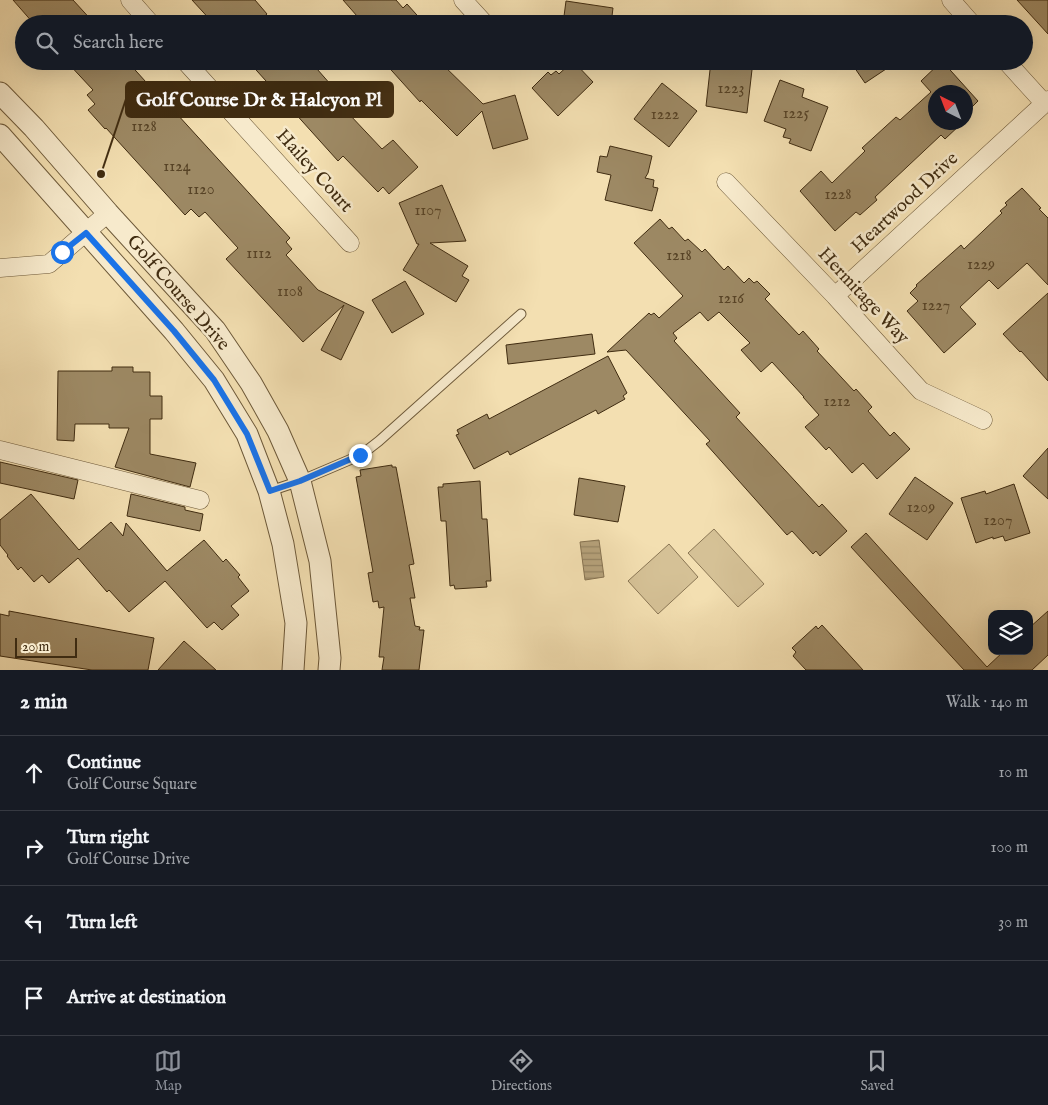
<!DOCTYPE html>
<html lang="en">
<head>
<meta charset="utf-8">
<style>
  :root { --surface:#171b24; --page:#20242c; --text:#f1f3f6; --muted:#9ea1a6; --line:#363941; --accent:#8c9099 }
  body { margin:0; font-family:"IM FELL English",serif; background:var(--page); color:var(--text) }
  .controls { position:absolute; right:15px; bottom:15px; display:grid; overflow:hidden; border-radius:10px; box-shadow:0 5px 20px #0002 }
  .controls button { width:45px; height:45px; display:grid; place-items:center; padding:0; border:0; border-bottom:1px solid var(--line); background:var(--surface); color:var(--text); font:25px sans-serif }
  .compass { position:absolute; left:928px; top:85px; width:45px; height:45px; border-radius:50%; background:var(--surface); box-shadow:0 5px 20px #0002; rotate:318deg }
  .scale { position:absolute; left:15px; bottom:12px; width:62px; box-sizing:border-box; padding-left:5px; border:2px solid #402c11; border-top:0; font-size:14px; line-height:18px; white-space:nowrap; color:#402c11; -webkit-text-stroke:4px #f7eacc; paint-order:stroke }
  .stop { position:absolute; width:15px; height:15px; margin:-11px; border:4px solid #1a73e8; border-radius:50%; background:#fff }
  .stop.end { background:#1a73e8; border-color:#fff; box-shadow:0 1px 5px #0008 }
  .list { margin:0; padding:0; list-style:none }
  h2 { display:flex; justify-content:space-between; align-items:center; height:65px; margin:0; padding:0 20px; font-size:21px }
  h2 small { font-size:16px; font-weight:400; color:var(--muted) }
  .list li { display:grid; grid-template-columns:32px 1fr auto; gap:15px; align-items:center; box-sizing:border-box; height:75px; padding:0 20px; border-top:1px solid var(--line) }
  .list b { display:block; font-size:19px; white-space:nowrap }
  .list p { margin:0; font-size:16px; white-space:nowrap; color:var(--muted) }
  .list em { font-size:16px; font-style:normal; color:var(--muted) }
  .icon { flex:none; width:28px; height:28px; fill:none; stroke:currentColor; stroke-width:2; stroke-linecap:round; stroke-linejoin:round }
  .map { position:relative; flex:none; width:1048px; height:670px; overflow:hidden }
  .search { position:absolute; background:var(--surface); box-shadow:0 5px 20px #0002; left:15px; right:15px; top:15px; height:55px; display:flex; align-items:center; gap:12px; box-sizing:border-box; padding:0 18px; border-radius:28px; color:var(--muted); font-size:19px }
  .sheet { height:365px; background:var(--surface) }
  nav { display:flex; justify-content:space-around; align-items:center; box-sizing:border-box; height:70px; border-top:1px solid var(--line); background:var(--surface); font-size:14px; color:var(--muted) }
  nav a { display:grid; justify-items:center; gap:2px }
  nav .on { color:var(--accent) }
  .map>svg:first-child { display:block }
  .green { fill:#d5c196; stroke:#8a7654 }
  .water { fill:url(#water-rules); stroke:#877351 }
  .building { fill:#9d8964; stroke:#402c11 }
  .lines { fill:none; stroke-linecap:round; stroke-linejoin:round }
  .service-casing { stroke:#6d5939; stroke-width:11 }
  .minor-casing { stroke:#6d5939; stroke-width:19 }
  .tertiary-casing { stroke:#6d5939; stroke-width:23 }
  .service { stroke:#f7eacc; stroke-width:9 }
  .minor { stroke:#f7eacc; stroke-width:18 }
  .tertiary { stroke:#f7eacc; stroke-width:21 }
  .route { stroke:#1a73e8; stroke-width:6 }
  .labels { text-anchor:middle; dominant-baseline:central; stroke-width:5; stroke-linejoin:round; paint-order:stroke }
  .number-label { font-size:16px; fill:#574326 }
  .street-label { font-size:19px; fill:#402c11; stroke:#f7eacc }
  .leader { fill:none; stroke:#402c11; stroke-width:2 }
  .callout-dot { fill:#402c11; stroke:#f7eacc; stroke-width:2 }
  .callout { fill:#402c11; stroke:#402c11; stroke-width:2 }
  .callout-label { font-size:20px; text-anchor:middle; font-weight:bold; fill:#fff }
</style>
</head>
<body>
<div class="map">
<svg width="1048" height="670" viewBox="0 0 1048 670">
  <defs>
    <pattern id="water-rules" width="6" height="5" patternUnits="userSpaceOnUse" patternTransform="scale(1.25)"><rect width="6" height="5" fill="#b6a27b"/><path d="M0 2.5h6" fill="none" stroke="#958463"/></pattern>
  </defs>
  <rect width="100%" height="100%" fill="#f3dfb1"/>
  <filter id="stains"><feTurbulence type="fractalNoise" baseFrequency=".004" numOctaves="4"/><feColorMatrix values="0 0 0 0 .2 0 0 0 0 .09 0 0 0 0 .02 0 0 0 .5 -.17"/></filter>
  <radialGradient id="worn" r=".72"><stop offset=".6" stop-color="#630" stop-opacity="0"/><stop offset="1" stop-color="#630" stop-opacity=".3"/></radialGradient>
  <!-- green -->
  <path class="green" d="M714 529 764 584 738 607 688 553Z
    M669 544 698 577 658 614 628 581Z"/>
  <!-- water -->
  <path class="water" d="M599 540 604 577 585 580 580 542Z"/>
  <!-- building -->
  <path class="building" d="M13 0H73L95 24H34Z
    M192 0H255L267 14 256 24H214Z
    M343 0H396L403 8 407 4 425 24H364Z
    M1017 0H1048V34Z
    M566 1 613 8 611 24H563Z
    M66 61H127L155 92 156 91 290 238 286 242 292 249 286 255 318 290 364 312 341 360 321 350 344 305 303 342 226 259 238 248 205 212 199 217 191 209 185 215 106 128 105 129 88 110 95 104 87 95 93 90Z
    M248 61H310L353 110 349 114 382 149 393 140 418 167 389 194 383 187 378 192 343 156 338 161Z
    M383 61H439L483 104 515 95 528 139 493 149 482 111 457 136 421 100 420 102Z
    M573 61 593 82 558 116 532 88 548 72 551 75 556 71 559 74Z
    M711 61H753L747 113 706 106Z
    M850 61H898L865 83Z
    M942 61 978 101 966 113V92H936V122L962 123 945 139 941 135 875 197 877 200 860 215 856 212 835 231 800 191 821 171 832 183 865 151 862 148 896 117 900 120 931 92 921 81Z
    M780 80 804 89 802 97 828 107 811 151 789 143 791 139 783 137 786 129 764 121Z
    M662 83 697 111 669 147 634 119Z
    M610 146 652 156 648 173 645 178 654 180 653 187 658 188 652 211 605 200 611 175 597 172 600 156 607 157Z
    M442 185 466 241 430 243 468 266 462 276 469 280 456 302 403 270 419 244H417L399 203Z
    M1022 188 1041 208 1039 209 1048 218V285L1027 263 998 289 989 280 960 307 976 324 944 353 907 311 918 301 910 293 917 286 916 285 961 245 964 249 1002 213 1000 211 1007 205 1005 203Z
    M660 219 669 229 672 227 685 241 688 239 702 252 705 249 724 270 728 266 744 283 749 278 754 283 757 281 770 294 765 299 799 335 803 331 819 349 817 351 854 391 856 389 872 407 868 411 890 436 894 432 910 449 877 479 863 463 852 473 829 447 826 450 805 427 819 415 803 397H804L772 362 761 372 741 350 750 343 719 312 708 321 700 312 673 333 677 338 674 341 740 413 736 417 819 507 822 504 847 531 820 556 816 551 813 554 792 531 787 535 706 444 710 441 626 350 607 352 649 313 651 315 654 313 659 318 683 296 634 243Z
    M405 281 424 314 392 333 372 300Z
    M1048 293V381L1021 351 1020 352 1003 334Z
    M592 334 595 354 508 364 506 345Z
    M608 356 627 393 623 396 625 399 598 414 596 410 510 455 508 451 474 469 456 435 459 434 457 430 487 414 489 419Z
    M112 367H133V372H150V396H162V419H150V454L196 463 190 487 115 467 129 428H109V424H75L74 441 57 440 58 371H112Z
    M1048 448V499L1023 476Z
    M0 462 78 480 74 499 0 483Z
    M392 465V467H396L414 564 409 565 415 598H410L415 626 420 627 419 630H424L419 670H382L384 657H379L384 607 379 608 378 601 373 602 368 573 373 572 356 477 361 476 360 470Z
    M915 477 953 503 927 540 889 514Z
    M579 478 625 486 618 522 574 515Z
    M480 481 482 519H487L491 581H486L487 587 455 589 454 585 450 586 446 521H441L438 487H443V484Z
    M1014 484 1030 533 1005 541 1003 536 993 539V537L976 543 961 498 985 491 986 494Z
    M31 494 79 550 111 522 123 536 126 523 167 571 204 540 223 562 226 559 240 575 238 577 249 591 231 606 239 615 222 630 214 622 207 628 165 581 129 612 109 590 107 592 78 558 49 583 42 575 34 582 21 567 18 570 7 556 8 555 0 545V520Z
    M131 494 185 507V510L203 514 200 531 127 516Z
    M866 533 987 667 1004 651H1029V628L1048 611V655L1032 670H964L851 547Z
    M9 611 154 638 148 670H92L0 656V614L9 616Z
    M822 625 863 670H806L793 656 796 652 792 648 816 626 818 629Z
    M184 641 216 670H158Z"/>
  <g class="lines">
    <defs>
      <path id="service" d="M270 491 300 481 361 455 379 441 521 314"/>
      <path id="minor" d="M130 0 151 24
        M463 0 485 24
        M951 0 972 24
        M185 61 350 243
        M1006 61 1044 103
        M726 182 835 296 921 391 983 420
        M0 268 49 264 108 213
        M835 296 1048 100
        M0 450 200 500"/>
      <path id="tertiary" d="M0 93 34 128 108 213 215 330 251 383 278 431 300 481 320 561 330 658 329 670
        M0 135 174 331 214 380 247 434 269 491 283 544 296 623 293 670"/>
    </defs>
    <!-- service casing -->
    <use href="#service" class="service-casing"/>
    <!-- minor casing -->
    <use href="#minor" class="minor-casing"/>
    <!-- tertiary casing -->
    <use href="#tertiary" class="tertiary-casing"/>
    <!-- service -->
    <use href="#service" class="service"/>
    <!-- minor -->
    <use href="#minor" class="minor"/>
    <!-- tertiary -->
    <use href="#tertiary" class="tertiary"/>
  </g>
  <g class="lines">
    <!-- route -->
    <path class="route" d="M62 252 86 233 174 331 214 380 247 434 270 491 300 481 360 455"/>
  </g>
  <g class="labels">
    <!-- number labels -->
    <g class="number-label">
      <text x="731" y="89">1223</text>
      <text x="796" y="114">1225</text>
      <text x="665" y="115">1222</text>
      <text x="144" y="127">1128</text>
      <text x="177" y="167">1124</text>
      <text x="201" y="190">1120</text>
      <text x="838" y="195">1228</text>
      <text x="428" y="211">1107</text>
      <text x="259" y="254">1112</text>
      <text x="679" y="256">1218</text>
      <text x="981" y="265">1229</text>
      <text x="290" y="292">1108</text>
      <text x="731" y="299">1216</text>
      <text x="936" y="306">1227</text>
      <text x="837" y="402">1212</text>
      <text x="921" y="508">1209</text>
      <text x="998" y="521">1207</text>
    </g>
    <!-- street labels -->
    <g class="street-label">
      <text transform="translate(314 171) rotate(48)">Hailey Court</text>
      <text transform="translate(905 203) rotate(-43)">Heartwood Drive</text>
      <text transform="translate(178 293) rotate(49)">Golf Course Drive</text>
      <text transform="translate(863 296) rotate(47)">Hermitage Way</text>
    </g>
  </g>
  <!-- callouts -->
  <path class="leader" d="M101 174L126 99"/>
  <circle class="callout-dot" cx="101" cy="174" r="5"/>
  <rect class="callout" x="126" y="82" width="267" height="35" rx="5"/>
  <g class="callout-label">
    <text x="259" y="106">Golf Course Dr &amp; Halcyon Pl</text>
  </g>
  <rect width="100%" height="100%" filter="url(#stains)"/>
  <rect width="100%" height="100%" fill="url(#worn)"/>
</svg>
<div class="controls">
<button><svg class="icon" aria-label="layers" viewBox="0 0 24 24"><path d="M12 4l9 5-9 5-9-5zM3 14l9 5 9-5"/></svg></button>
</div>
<svg class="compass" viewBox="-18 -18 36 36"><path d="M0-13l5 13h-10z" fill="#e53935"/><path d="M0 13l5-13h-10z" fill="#9ea1a6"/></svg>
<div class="scale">20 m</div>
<div class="stop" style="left:62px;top:252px"></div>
<div class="stop end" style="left:360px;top:455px"></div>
<div class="search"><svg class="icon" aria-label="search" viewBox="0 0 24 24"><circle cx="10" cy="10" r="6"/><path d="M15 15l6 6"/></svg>Search here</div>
</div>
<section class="sheet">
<h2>2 min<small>Walk · 140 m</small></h2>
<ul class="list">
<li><svg class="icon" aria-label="ahead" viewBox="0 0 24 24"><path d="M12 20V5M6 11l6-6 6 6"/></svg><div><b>Continue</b><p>Golf Course Square</p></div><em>10 m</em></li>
<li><svg class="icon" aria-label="right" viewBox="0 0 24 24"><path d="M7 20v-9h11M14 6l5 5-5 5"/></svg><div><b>Turn right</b><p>Golf Course Drive</p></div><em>100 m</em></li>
<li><svg class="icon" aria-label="left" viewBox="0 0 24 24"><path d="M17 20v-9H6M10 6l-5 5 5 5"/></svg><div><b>Turn left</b></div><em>30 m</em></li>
<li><svg class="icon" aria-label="arrive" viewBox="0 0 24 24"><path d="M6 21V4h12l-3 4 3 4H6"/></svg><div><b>Arrive at destination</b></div></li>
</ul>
</section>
<nav>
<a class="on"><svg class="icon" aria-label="map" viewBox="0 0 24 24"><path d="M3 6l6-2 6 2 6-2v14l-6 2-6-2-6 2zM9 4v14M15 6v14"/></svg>Map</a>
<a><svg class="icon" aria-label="directions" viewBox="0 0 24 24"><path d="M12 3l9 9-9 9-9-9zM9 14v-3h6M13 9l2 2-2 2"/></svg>Directions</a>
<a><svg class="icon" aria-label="saved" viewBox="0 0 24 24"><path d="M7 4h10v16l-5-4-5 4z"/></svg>Saved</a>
</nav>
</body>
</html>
